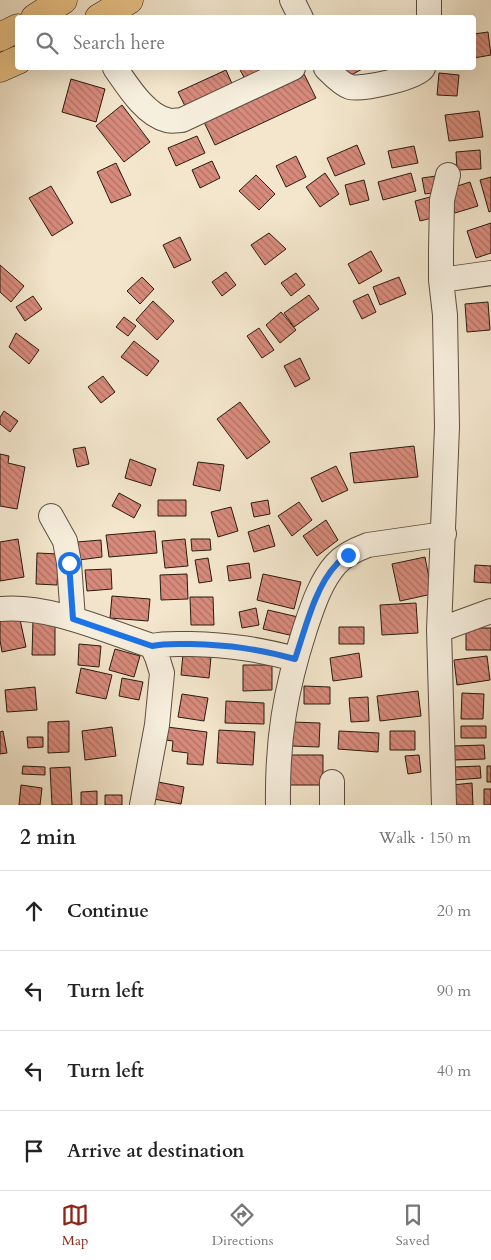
<!DOCTYPE html>
<html lang="en">
<head>
<meta charset="utf-8">
<style>
  :root { --surface:#fff; --page:#f6f6f6; --text:#222; --muted:#767676; --line:#e0e0e0; --accent:#8f2418 }
  body { margin:0; font-family:Cardo,serif; background:var(--page); color:var(--text) }
  .stop { position:absolute; width:15px; height:15px; margin:-11px; border:4px solid #1a73e8; border-radius:50%; background:#fff }
  .stop.end { background:#1a73e8; border-color:#fff; box-shadow:0 1px 5px #0008 }
  .list { margin:0; padding:0; list-style:none }
  h2 { display:flex; justify-content:space-between; align-items:center; height:65px; margin:0; padding:0 20px; font-size:21px }
  h2 small { font-size:16px; font-weight:400; color:var(--muted) }
  .list li { display:grid; grid-template-columns:32px 1fr auto; gap:15px; align-items:center; box-sizing:border-box; height:80px; padding:0 20px; border-top:1px solid var(--line) }
  .list b { display:block; font-size:19px; white-space:nowrap }
  .list em { font-size:16px; font-style:normal; color:var(--muted) }
  .icon { flex:none; width:28px; height:28px; fill:none; stroke:currentColor; stroke-width:2; stroke-linecap:round; stroke-linejoin:round }
  .map { position:relative; flex:none; width:491px; height:805px; overflow:hidden }
  .search { position:absolute; background:var(--surface); box-shadow:0 5px 20px #0002; left:15px; right:15px; top:15px; height:55px; display:flex; align-items:center; gap:12px; box-sizing:border-box; padding:0 18px; border-radius:5px; color:var(--muted); font-size:19px }
  .sheet { height:385px; background:var(--surface) }
  nav { display:flex; justify-content:space-around; align-items:center; box-sizing:border-box; height:70px; border-top:1px solid var(--line); background:var(--surface); font-size:14px; color:var(--muted) }
  nav a { display:grid; justify-items:center; gap:2px }
  nav .on { color:var(--accent) }
  .map>svg:first-child { display:block }
  .building { fill:url(#building-back-hatch); stroke:#291b0f }
  .lines { fill:none; stroke-linecap:round; stroke-linejoin:round }
  .minor-casing { stroke:#5c4e3e; stroke-width:26 }
  .highway-casing { stroke:#291b0f; stroke-width:29 }
  .minor { stroke:#f7efde; stroke-width:24 }
  .highway { stroke:#eac386; stroke-width:28 }
  .route { stroke:#1a73e8; stroke-width:6 }
</style>
</head>
<body>
<div class="map">
<svg width="491" height="805" viewBox="0 0 491 805">
  <defs>
    <pattern id="building-back-hatch" width="6" height="6" patternUnits="userSpaceOnUse" patternTransform="scale(1.25)"><rect width="6" height="6" fill="#d88b7c"/><path d="M-1 5l2 2M0 0l6 6M5-1l2 2" fill="none" stroke="#af7164"/></pattern>
  </defs>
  <rect width="100%" height="100%" fill="#f3e6cc"/>
  <filter id="stains"><feTurbulence type="fractalNoise" baseFrequency=".004" numOctaves="4"/><feColorMatrix values="0 0 0 0 .2 0 0 0 0 .09 0 0 0 0 .02 0 0 0 .5 -.17"/></filter>
  <radialGradient id="worn" r=".72"><stop offset=".6" stop-color="#630" stop-opacity="0"/><stop offset="1" stop-color="#630" stop-opacity=".3"/></radialGradient>
  <!-- building -->
  <path class="building" d="M488 32 491 55 474 58V34Z
    M239 68H267L245 79Z
    M337 68H364L344 79Z
    M226 70 233 86 186 108 178 92Z
    M439 73 459 75 457 96 437 95Z
    M304 74 316 98 215 145 204 122Z
    M71 79 105 89 96 122 62 112Z
    M122 105 150 142 124 162 96 126Z
    M479 111 483 137 449 141 445 115Z
    M197 136 205 153 176 166 168 148Z
    M357 145 365 164 335 176 327 158Z
    M414 146 418 163 392 168 388 151Z
    M480 150 481 169 457 170 456 152Z
    M296 156 306 177 286 187 276 166Z
    M212 161 220 178 200 188 192 170Z
    M116 163 131 195 111 203 97 172Z
    M325 173 339 194 320 207 306 187Z
    M411 173 416 191 383 200 378 182Z
    M256 175 275 194 259 210 239 191Z
    M436 176 438 192 425 194 422 178Z
    M491 177V211L489 212 480 180Z
    M364 180 369 200 350 205 345 185Z
    M470 182 478 206 455 213 448 189Z
    M51 186 73 223 52 236 29 198Z
    M430 197 436 217 420 221 415 201Z
    M491 223V253L476 258 467 231Z
    M269 233 286 249 265 265 251 245Z
    M180 237 191 260 174 268 163 245Z
    M371 251 382 271 359 284 348 264Z
    M0 265 24 286 11 302 0 292Z
    M226 272 236 285 222 296 212 282Z
    M296 273 305 285 291 296 281 283Z
    M142 277 154 289 140 304 127 291Z
    M399 277 406 294 380 305 373 287Z
    M368 294 376 312 362 319 353 301Z
    M309 295 319 309 294 327 284 313Z
    M33 296 42 309 25 321 16 307Z
    M153 301 174 321 157 340 136 320Z
    M488 302 490 330 467 332 465 304Z
    M281 312 296 330 280 343 266 325Z
    M124 317 136 326 128 336 116 327Z
    M259 328 274 350 262 358 247 336Z
    M16 333 39 350 29 364 9 347Z
    M134 341 159 361 147 376 121 357Z
    M300 358 310 379 295 387 284 366Z
    M103 376 115 392 101 403 88 387Z
    M240 402 270 442 247 459 217 419Z
    M4 411 18 421 10 432 0 424V417Z
    M414 446 418 477 354 483 350 453Z
    M85 447 89 464 77 467 73 449Z
    M0 454 9 456 8 463 25 467 17 509 0 506Z
    M130 459 156 469 151 486 125 478Z
    M198 462 224 465 220 491 193 485Z
    M336 466 348 490 322 502 311 478Z
    M119 493 141 505 134 518 112 506Z
    M158 500H186V516H158Z
    M268 500 270 514 254 517 251 503Z
    M299 502 312 520 292 536 278 516Z
    M231 507 238 531 218 537 211 512Z
    M326 520 338 540 317 556 303 536Z
    M269 525 275 546 254 552 248 532Z
    M155 531 157 553 109 557 106 535Z
    M18 539 24 577 0 581V542Z
    M185 539 188 566 165 568 162 541Z
    M191 539H210L211 550 192 551Z
    M101 540 102 557 79 560 77 542Z
    M37 553 59 554 57 585 36 584Z
    M425 557 432 594 400 601 392 564Z
    M208 558 212 581 199 583 195 560Z
    M249 563 251 578 229 581 227 566Z
    M475 565 491 566V583L474 582Z
    M111 569 112 589 87 591 85 570Z
    M187 574 188 599 161 600 160 575Z
    M263 574 301 582 294 609 257 600Z
    M112 596 150 599 148 621 110 618Z
    M190 597H213L214 625H191Z
    M416 603 418 633 382 635 380 605Z
    M256 608 259 625 242 628 239 612Z
    M268 610 298 617 294 636 263 629Z
    M19 615 26 647 2 652 0 640V619Z
    M33 620H55V655H32Z
    M339 627H364V644H339Z
    M466 628H491V650H466Z
    M79 644 101 646 99 667 78 665Z
    M115 649 140 656 134 677 109 670Z
    M359 653 362 677 333 681 330 658Z
    M183 654 211 657 209 678 181 675Z
    M487 656 490 680 457 685 454 660Z
    M243 665H272V690L243 691Z
    M81 668 112 675 106 699 76 693Z
    M122 678 143 682 139 700 119 696Z
    M304 686 330 687V704H304Z
    M35 687 37 710 7 712 5 690Z
    M418 691 421 716 380 721 377 696Z
    M462 693 484 694 483 719H461Z
    M182 694 208 698 204 721 178 717Z
    M368 697 369 721 351 722 349 698Z
    M226 701 264 703V724L225 723Z
    M69 721V752L48 753V722Z
    M292 722 320 723 319 747 291 746Z
    M461 726H486V738H461Z
    M112 727 116 756 85 760 82 731Z
    M167 727 207 732 203 765 187 764 188 753 172 751 173 741 165 740Z
    M219 730 255 732 253 765 217 763Z
    M3 731 7 753 0 754V732Z
    M339 731 379 733 378 752 338 749Z
    M390 731H415V750H390Z
    M27 737H43V747L28 748Z
    M484 745 485 759 454 760V746Z
    M288 755H323V785H288Z
    M419 755 421 772 408 774 405 756Z
    M23 766 45 767V775L22 774Z
    M480 766 481 778 455 780 454 767Z
    M487 766H491V782H487Z
    M70 767 72 805H52L50 768Z
    M158 782 184 787 181 804 154 799Z
    M472 783 473 805H454L452 785Z
    M21 785 42 788 40 805H19Z
    M484 789H491V805H484Z
    M97 791V805H81V792Z
    M105 795H122V805H105Z"/>
  <g class="lines">
    <defs>
      <path id="minor" d="M292 0 301 18
        M429 0V18
        M115 68C127 85 145 115 167 120 171 122 178 120 182 120L293 68
        M326 68C332 74 341 84 350 87 362 90 417 78 423 68
        M441 280 491 273
        M51 516 65 541 69 563 73 619
        M0 609C48 604 106 631 152 646L157 657 162 673 157 725 142 805
        M439 630 491 611
        M152 646C165 643 177 644 191 644 229 645 258 649 295 659
        M332 782V805
        M278 805C277 740 285 691 305 629 312 608 320 582 336 564 344 555 357 549 368 545L444 534
        M444 805 439 630 447 427 445 315 441 280V250L442 200 448 175"/>
      <path id="highway" d="M35 18 63 0
        M99 18 129 0
        M0 37 18 28
        M0 68 18 60"/>
    </defs>
    <!-- minor casing -->
    <use href="#minor" class="minor-casing"/>
    <!-- highway casing -->
    <use href="#highway" class="highway-casing"/>
    <!-- minor -->
    <use href="#minor" class="minor"/>
    <!-- highway -->
    <use href="#highway" class="highway"/>
  </g>
  <g class="lines">
    <!-- route -->
    <path class="route" d="M69 563 73 619 152 646C165 643 177 644 191 644 230 645 258 649 295 659 305 630 315 587 336 565 339 561 344 558 348 555"/>
  </g>
  <rect width="100%" height="100%" filter="url(#stains)"/>
  <rect width="100%" height="100%" fill="url(#worn)"/>
</svg>
<div class="stop" style="left:69px;top:563px"></div>
<div class="stop end" style="left:348px;top:555px"></div>
<div class="search"><svg class="icon" aria-label="search" viewBox="0 0 24 24"><circle cx="10" cy="10" r="6"/><path d="M15 15l6 6"/></svg>Search here</div>
</div>
<section class="sheet">
<h2>2 min<small>Walk · 150 m</small></h2>
<ul class="list">
<li><svg class="icon" aria-label="ahead" viewBox="0 0 24 24"><path d="M12 20V5M6 11l6-6 6 6"/></svg><div><b>Continue</b></div><em>20 m</em></li>
<li><svg class="icon" aria-label="left" viewBox="0 0 24 24"><path d="M17 20v-9H6M10 6l-5 5 5 5"/></svg><div><b>Turn left</b></div><em>90 m</em></li>
<li><svg class="icon" aria-label="left" viewBox="0 0 24 24"><path d="M17 20v-9H6M10 6l-5 5 5 5"/></svg><div><b>Turn left</b></div><em>40 m</em></li>
<li><svg class="icon" aria-label="arrive" viewBox="0 0 24 24"><path d="M6 21V4h12l-3 4 3 4H6"/></svg><div><b>Arrive at destination</b></div></li>
</ul>
</section>
<nav>
<a class="on"><svg class="icon" aria-label="map" viewBox="0 0 24 24"><path d="M3 6l6-2 6 2 6-2v14l-6 2-6-2-6 2zM9 4v14M15 6v14"/></svg>Map</a>
<a><svg class="icon" aria-label="directions" viewBox="0 0 24 24"><path d="M12 3l9 9-9 9-9-9zM9 14v-3h6M13 9l2 2-2 2"/></svg>Directions</a>
<a><svg class="icon" aria-label="saved" viewBox="0 0 24 24"><path d="M7 4h10v16l-5-4-5 4z"/></svg>Saved</a>
</nav>
</body>
</html>
